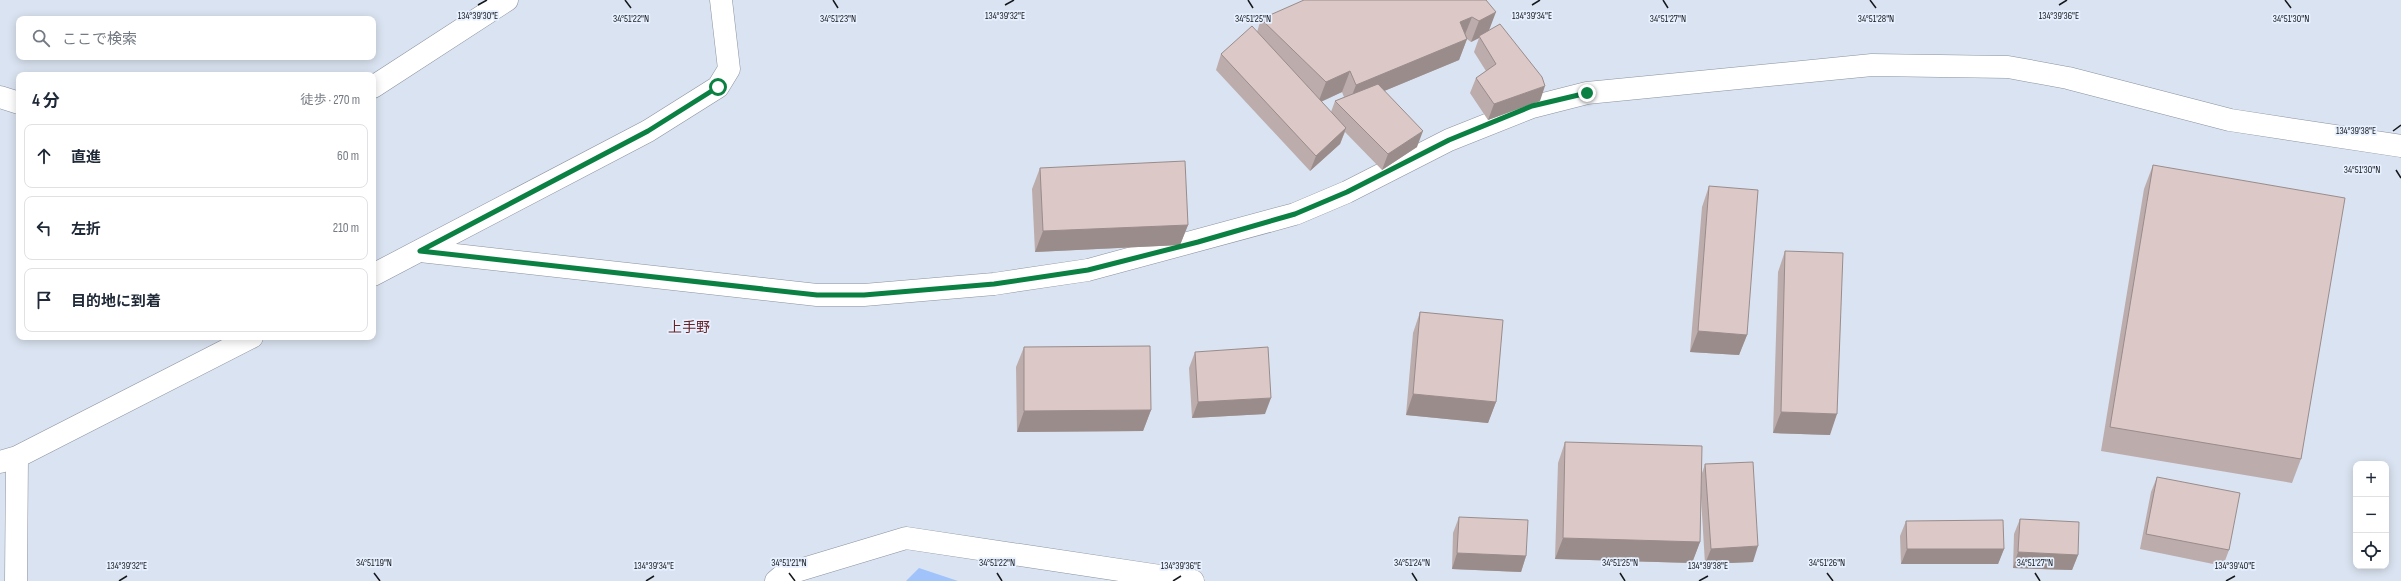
<!DOCTYPE html>
<html lang="ja">
<head>
<meta charset="utf-8">
<style>
  :root { --surface:#fff; --page:#f6f6f7; --text:#1f2937; --muted:#747a83; --line:#e0e1e3 }
  body { margin:0; font-family:"Sofia Sans Condensed","Noto Sans JP",sans-serif; background:var(--page); color:var(--text) }
  .controls { position:absolute; right:12px; bottom:12px; display:grid; overflow:hidden; border-radius:8px; box-shadow:0 2px 10px #0003 }
  .controls button { width:36px; height:36px; display:grid; place-items:center; padding:0; border:0; border-bottom:1px solid var(--line); background:var(--surface); color:var(--text); font:20px sans-serif }
  .stop { position:absolute; width:12px; height:12px; margin:-9px; border:3px solid #0b8043; border-radius:50%; background:#fff }
  .stop.end { background:#0b8043; border-color:#fff; box-shadow:0 1px 4px #0008 }
  .list { margin:0; padding:0; list-style:none }
  h2 { display:flex; justify-content:space-between; align-items:center; height:52px; margin:0; padding:0 16px; font-size:17px }
  h2 small { font-size:13px; font-weight:400; color:var(--muted) }
  .list li { display:grid; grid-template-columns:26px 1fr auto; gap:12px; align-items:center; box-sizing:border-box; height:64px; margin:0 8px 8px; padding:0 8px; border:1px solid var(--line); border-radius:8px }
  .list b { display:block; font-size:15px; white-space:nowrap }
  .list em { font-size:13px; font-style:normal; color:var(--muted) }
  .icon { flex:none; width:22px; height:22px; fill:none; stroke:currentColor; stroke-width:2; stroke-linecap:round; stroke-linejoin:round }
  .map { position:relative; flex:none; width:2401px; height:581px; overflow:hidden }
  .search { position:absolute; background:var(--surface); box-shadow:0 2px 10px #0003; left:16px; top:16px; width:360px; height:44px; display:flex; align-items:center; gap:10px; box-sizing:border-box; padding:0 14px; border-radius:8px; color:var(--muted); font-size:15px }
  .panel { position:absolute; background:var(--surface); box-shadow:0 2px 10px #0003; left:16px; top:72px; width:360px; height:268px; border-radius:8px }
  .map>svg:first-child { display:block }
  .green { fill:#a0c3fc }
  .lines { fill:none; stroke-linecap:round; stroke-linejoin:round }
  .minor-casing { stroke:#8a929f; stroke-width:23 }
  .tertiary-casing { stroke:#8a929f; stroke-width:23 }
  .minor { stroke:#fff; stroke-width:22 }
  .tertiary { stroke:#fff; stroke-width:22 }
  .wall { fill:#bcacab; fill-rule:evenodd }
  .shaded-wall { fill:#998c8b }
  .building { fill:#dbc8c7; stroke:#998c8b }
  .route { stroke:#0b8043; stroke-width:5 }
  .ticks { fill:none; stroke:#14171c; stroke-width:1.5 }
  .labels { text-anchor:middle; dominant-baseline:central; stroke-width:3.5; stroke-linejoin:round; paint-order:stroke }
  .quarter-label { font-size:14px; fill:#692325; stroke:#e7f0fe }
  .ticks-label { font-size:10px; text-anchor:middle; fill:#14171c; stroke:#e7f0fe; stroke-width:3.5; stroke-linejoin:round; paint-order:stroke }
</style>
</head>
<body>
<div class="map">
<svg width="2401" height="581" viewBox="0 0 2401 581">
  <rect width="100%" height="100%" fill="#dae3f1"/>
  <!-- green -->
  <path class="green" d="M919 568 958 581H906Z"/>
  <g class="lines">
    <defs>
      <path id="minor" d="M373 87 507 0
        M0 97 19 103
        M420 251 817 295H864L994 284 1088 270 1295 214 1347 192 1449 140 1532 107 1587 93 1872 65 2008 67 2068 78 2230 120 2401 146
        M373 275 648 131 718 87 729 69 721 0
        M0 462 17 457 252 337
        M16 581 17 457"/>
      <path id="tertiary" d="M776 581 783 575 906 538 1193 581"/>
    </defs>
    <!-- minor casing -->
    <use href="#minor" class="minor-casing"/>
    <!-- tertiary casing -->
    <use href="#tertiary" class="tertiary-casing"/>
    <!-- minor -->
    <use href="#minor" class="minor"/>
    <!-- tertiary -->
    <use href="#tertiary" class="tertiary"/>
  </g>
  <!-- wall -->
  <path class="wall" d="M1486 0 1489 30 1540 101 1488 120 1470 93 1476 78 1486 71 1474 52 1479 38 1471 42 1467 39 1459 60 1384 91 1417 147 1382 170 1345 132 1340 144 1310 171 1216 70 1221 54 1257 32 1261 19ZM1342 92 1344 97 1335 101 1331 112 1321 102Z
    M2153 165 2301 459 2292 483 2101 451 2144 189Z
    M1040 168 1188 225 1180 245 1035 252 1032 189Z
    M1709 186 1747 335 1739 355 1690 352 1702 207Z
    M1785 251 1830 435 1773 433 1778 272Z
    M1420 312 1496 402 1488 423 1406 415 1413 333Z
    M1024 347 1151 410 1143 431 1017 432 1016 367Z
    M1195 352 1265 414 1192 418 1189 368Z
    M1565 442 1701 476 1705 464 1753 562 1705 564 1701 497 1700 542 1692 563 1555 559 1558 463Z
    M2157 477 2229 550 2223 566 2140 549 2151 492Z
    M1459 517 1526 556 1521 572 1452 569 1453 533Z
    M2020 519 2078 555 2072 570 2013 568 2014 534Z
    M1906 521 2004 549 1998 564H1901L1900 536Z"/>
  <!-- shaded-wall -->
  <path class="shaded-wall" d="M1496 12 1488 33 1479 36V38L1471 42 1479 21Z
    M1472 17 1464 37 1460 22Z
    M1467 39 1459 60 1348 106 1356 85Z
    M1350 71 1342 92 1318 103 1326 82Z
    M1545 86 1540 101 1488 120 1494 104Z
    M1346 128 1340 144 1310 171 1316 156Z
    M1423 131 1417 147 1382 170 1388 154Z
    M1188 225 1180 245 1035 252 1043 231Z
    M1698 331 1747 335 1739 355 1690 352Z
    M1413 394 1496 402 1488 423 1406 415Z
    M1271 398 1265 414 1192 418 1198 402Z
    M1151 410 1143 431 1017 432 1024 411Z
    M1781 412 1837 414 1830 435 1773 433Z
    M1563 538 1700 542 1692 563 1555 559Z
    M1758 546 1753 562 1705 564 1711 549Z
    M1907 549H2004L1998 564H1901Z
    M2018 552 2078 555 2072 570 2013 568Z
    M1457 553 1526 556 1521 572 1452 569Z"/>
  <!-- building -->
  <path class="building" d="M1304 0H1486L1496 12 1479 21 1472 17 1460 22 1467 39 1356 85 1350 71 1326 82 1261 19Z
    M1500 24 1542 77 1545 86 1494 104 1476 78 1496 64 1479 36Z
    M1252 26 1346 128 1316 156 1221 54Z
    M1378 84 1423 131 1388 154 1335 101Z
    M1185 161 1188 225 1043 231 1040 168Z
    M2153 165 2345 198 2301 459 2110 427Z
    M1709 186 1758 190 1747 335 1698 331Z
    M1785 251 1843 253 1837 414 1781 412Z
    M1420 312 1503 320 1496 402 1413 394Z
    M1150 346 1151 410 1024 411V347Z
    M1268 347 1271 398 1198 402 1195 352Z
    M1565 442 1702 446 1700 542 1563 538Z
    M1753 462 1758 546 1711 549 1705 464Z
    M2157 477 2240 493 2229 550 2146 534Z
    M1459 517 1528 520 1526 556 1457 553Z
    M2020 519 2079 522 2078 555 2018 552Z
    M2003 520 2004 549H1907L1906 521Z"/>
  <g class="lines">
    <!-- route -->
    <path class="route" d="M718 87 648 131 420 251 817 295H864L994 284 1088 270 1198 242 1295 214 1347 192 1449 140 1532 106 1587 93"/>
  </g>
  <!-- ticks -->
  <path class="ticks" d="M625 0 631 8M833 0 838 8M1248 0 1253 8M1663 0 1668 8M1870 0 1876 8M2285 0 2291 8M478 5 487 0M1005 5 1014 0M1532 5 1540 0M2059 5 2067 0M2393 131 2401 125M2396 170 2401 178M374 573 380 581M789 573 795 581M997 573 1002 581M1412 573 1417 581M1620 573 1625 581M1827 573 1833 581M2035 573 2040 581M119 581 127 576M646 581 654 576M1173 581 1181 576M1699 581 1708 576M2226 581 2235 576"/>
  <g class="labels">
    <!-- quarter labels -->
    <g class="quarter-label">
      <text x="689" y="327">上手野</text>
    </g>
  </g>
  <g class="ticks-label">
    <text x="478" y="19">134°39'30"E</text>
    <text x="1005" y="19">134°39'32"E</text>
    <text x="1532" y="19">134°39'34"E</text>
    <text x="2059" y="19">134°39'36"E</text>
    <text x="1253" y="22">34°51'25"N</text>
    <text x="1668" y="22">34°51'27"N</text>
    <text x="2291" y="22">34°51'30"N</text>
    <text x="631" y="22">34°51'22"N</text>
    <text x="838" y="22">34°51'23"N</text>
    <text x="1876" y="22">34°51'28"N</text>
    <text x="2356" y="134">134°39'38"E</text>
    <text x="2362" y="173">34°51'30"N</text>
    <text x="374" y="566">34°51'19"N</text>
    <text x="789" y="566">34°51'21"N</text>
    <text x="997" y="566">34°51'22"N</text>
    <text x="1412" y="566">34°51'24"N</text>
    <text x="1620" y="566">34°51'25"N</text>
    <text x="1827" y="566">34°51'26"N</text>
    <text x="2035" y="566">34°51'27"N</text>
    <text x="127" y="569">134°39'32"E</text>
    <text x="654" y="569">134°39'34"E</text>
    <text x="1181" y="569">134°39'36"E</text>
    <text x="1708" y="569">134°39'38"E</text>
    <text x="2235" y="569">134°39'40"E</text>
  </g>
</svg>
<div class="controls">
<button>+</button>
<button>−</button>
<button><svg class="icon" aria-label="locate" viewBox="0 0 24 24"><circle cx="12" cy="12" r="6"/><path d="M12 2v4M12 18v4M2 12h4M18 12h4"/></svg></button>
</div>
<div class="stop" style="left:718px;top:87px"></div>
<div class="stop end" style="left:1587px;top:93px"></div>
<div class="search"><svg class="icon" aria-label="search" viewBox="0 0 24 24"><circle cx="10" cy="10" r="6"/><path d="M15 15l6 6"/></svg>ここで検索</div>
<section class="panel">
<h2>4 分<small>徒歩 · 270 m</small></h2>
<ul class="list">
<li><svg class="icon" aria-label="ahead" viewBox="0 0 24 24"><path d="M12 20V5M6 11l6-6 6 6"/></svg><div><b>直進</b></div><em>60 m</em></li>
<li><svg class="icon" aria-label="left" viewBox="0 0 24 24"><path d="M17 20v-9H6M10 6l-5 5 5 5"/></svg><div><b>左折</b></div><em>210 m</em></li>
<li><svg class="icon" aria-label="arrive" viewBox="0 0 24 24"><path d="M6 21V4h12l-3 4 3 4H6"/></svg><div><b>目的地に到着</b></div></li>
</ul>
</section>
</div>
</body>
</html>
